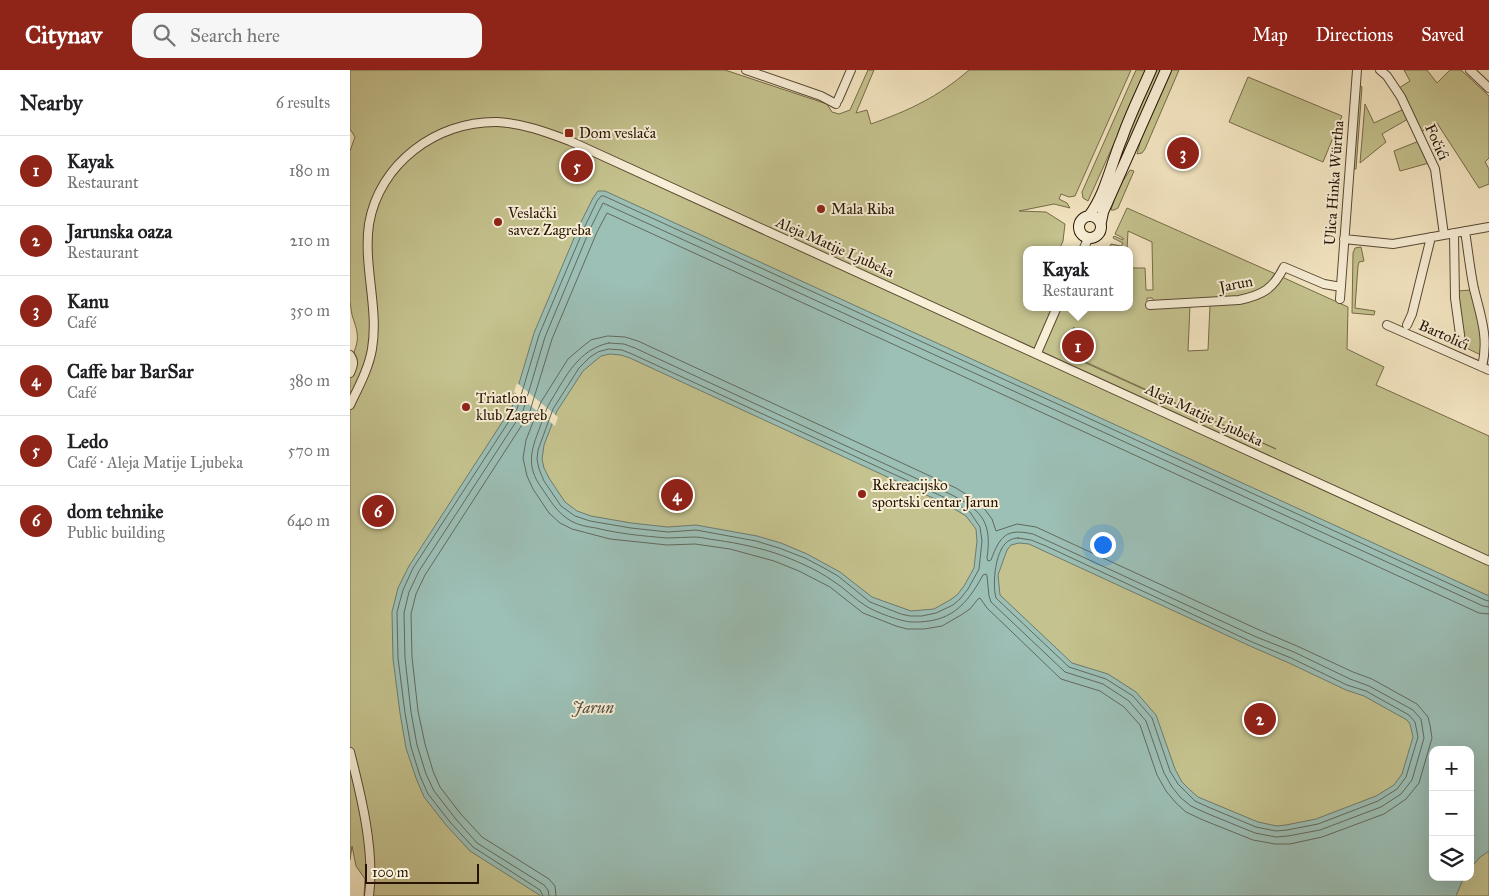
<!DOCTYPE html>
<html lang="en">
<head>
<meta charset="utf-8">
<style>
  :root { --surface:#fff; --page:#f6f6f6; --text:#202124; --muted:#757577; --line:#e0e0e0; --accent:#8f2418 }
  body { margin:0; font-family:"IM FELL Great Primer",serif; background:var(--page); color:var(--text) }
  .controls { position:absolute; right:15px; bottom:15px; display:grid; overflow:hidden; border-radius:10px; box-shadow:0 5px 20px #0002 }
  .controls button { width:45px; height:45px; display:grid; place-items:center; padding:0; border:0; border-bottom:1px solid var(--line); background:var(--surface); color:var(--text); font:25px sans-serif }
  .scale { position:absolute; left:15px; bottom:12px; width:114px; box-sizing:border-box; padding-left:5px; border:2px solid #271403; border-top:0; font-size:14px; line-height:18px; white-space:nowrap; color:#271403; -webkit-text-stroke:4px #f8efd7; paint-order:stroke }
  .you { position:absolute; left:752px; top:474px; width:18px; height:18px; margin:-12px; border:4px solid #fff; border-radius:50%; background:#1a73e8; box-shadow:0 0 0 8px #1a73e833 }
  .badge { display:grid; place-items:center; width:32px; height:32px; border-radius:50%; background:var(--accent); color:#fff; font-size:16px; font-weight:700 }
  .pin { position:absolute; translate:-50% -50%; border:2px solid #fff; box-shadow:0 1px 5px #0006 }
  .popup { position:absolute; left:673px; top:176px; width:110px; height:65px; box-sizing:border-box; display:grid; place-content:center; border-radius:10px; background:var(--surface); filter:drop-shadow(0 1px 4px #0005); font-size:16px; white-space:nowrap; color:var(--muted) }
  .popup b { font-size:19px; color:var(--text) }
  .popup::after { content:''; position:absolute; left:50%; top:100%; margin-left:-10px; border:10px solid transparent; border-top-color:var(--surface) }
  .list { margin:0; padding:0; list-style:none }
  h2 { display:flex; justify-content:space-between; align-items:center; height:65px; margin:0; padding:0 20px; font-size:21px }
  h2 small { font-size:16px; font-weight:400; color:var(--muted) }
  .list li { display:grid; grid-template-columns:32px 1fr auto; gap:15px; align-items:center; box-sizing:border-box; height:70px; padding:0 20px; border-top:1px solid var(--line) }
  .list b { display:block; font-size:19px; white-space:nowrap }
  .list p { margin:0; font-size:16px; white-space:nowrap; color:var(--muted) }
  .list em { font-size:16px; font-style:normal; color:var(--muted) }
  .icon { flex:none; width:28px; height:28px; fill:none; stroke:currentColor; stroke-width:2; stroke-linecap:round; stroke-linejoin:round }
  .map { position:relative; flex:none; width:1139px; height:826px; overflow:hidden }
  header { display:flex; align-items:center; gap:30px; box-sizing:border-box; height:70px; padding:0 25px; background:var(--accent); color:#fff }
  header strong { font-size:24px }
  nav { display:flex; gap:28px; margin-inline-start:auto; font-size:18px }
  .search { width:350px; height:45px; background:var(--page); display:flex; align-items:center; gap:12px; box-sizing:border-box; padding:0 18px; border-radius:15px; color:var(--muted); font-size:19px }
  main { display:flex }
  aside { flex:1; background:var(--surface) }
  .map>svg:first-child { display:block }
  .green { fill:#c4c28e; stroke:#766b48; fill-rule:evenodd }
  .water { fill:#9cbfb6; stroke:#6d7b6e; fill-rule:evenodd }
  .pier { fill:#f4e6c2 }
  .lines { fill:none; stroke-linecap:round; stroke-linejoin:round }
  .shore { stroke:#626a5c; stroke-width:1 }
  .street-casing { stroke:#5a4833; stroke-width:10 }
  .secondary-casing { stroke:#271403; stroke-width:12 }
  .street { stroke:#f8efd7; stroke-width:8 }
  .secondary { stroke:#f8efd7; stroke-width:10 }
  .poi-dot { fill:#8f2418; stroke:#f8efd7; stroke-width:2 }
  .labels { text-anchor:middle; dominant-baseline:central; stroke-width:4; stroke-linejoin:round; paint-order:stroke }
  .poi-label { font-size:15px; fill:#271403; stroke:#f8efd7; text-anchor:start }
  .street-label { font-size:15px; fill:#271403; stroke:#f8efd7 }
  .water-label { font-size:16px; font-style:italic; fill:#505042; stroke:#f8efd7 }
</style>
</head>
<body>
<header>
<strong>Citynav</strong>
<div class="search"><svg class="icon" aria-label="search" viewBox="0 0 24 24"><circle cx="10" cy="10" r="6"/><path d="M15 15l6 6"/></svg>Search here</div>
<nav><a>Map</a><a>Directions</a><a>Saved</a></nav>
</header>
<main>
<aside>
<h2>Nearby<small>6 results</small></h2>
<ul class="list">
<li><span class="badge">1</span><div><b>Kayak</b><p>Restaurant</p></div><em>180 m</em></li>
<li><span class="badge">2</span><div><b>Jarunska oaza</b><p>Restaurant</p></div><em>210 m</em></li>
<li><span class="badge">3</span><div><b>Kanu</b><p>Café</p></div><em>350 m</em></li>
<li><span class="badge">4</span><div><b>Caffe bar BarSar</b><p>Café</p></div><em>380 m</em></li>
<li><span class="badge">5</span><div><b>Ledo</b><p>Café · Aleja Matije Ljubeka</p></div><em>570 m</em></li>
<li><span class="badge">6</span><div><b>dom tehnike</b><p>Public building</p></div><em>640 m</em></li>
</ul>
</aside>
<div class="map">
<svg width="1139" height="826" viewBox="0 0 1139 826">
  <rect width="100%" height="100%" fill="#f4e6c2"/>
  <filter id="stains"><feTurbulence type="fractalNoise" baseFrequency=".004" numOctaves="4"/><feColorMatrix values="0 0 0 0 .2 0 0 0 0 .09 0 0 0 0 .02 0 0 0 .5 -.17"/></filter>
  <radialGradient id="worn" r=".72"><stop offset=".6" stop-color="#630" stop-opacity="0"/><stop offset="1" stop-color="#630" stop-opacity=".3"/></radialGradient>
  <!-- green -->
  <path class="green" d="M0 0H375L477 34 482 42 489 44 500 40 518 0H524L506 43 517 40 521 54C560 40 588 27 619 0H781L725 126 719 127 711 124 709 129 717 133 720 138 704 134 669 141 696 142 715 154 713 171 709 180H677V237H779V198H795L796 220H803L802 172 778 161 777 180H758L761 174 771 176 773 173 763 168 764 166 773 170V168L765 164 777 138 928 205 917 217 893 227 805 231 802 228H797V238L840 236 838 281 858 280 860 235 921 220 926 216 932 207 998 237 997 279 1034 297 1026 315 1139 366V826H14L15 809 6 796 2 776 0 790V308L7 290 4 282C9 270 8 263 4 251 1 244 1 237 0 231V81L5 67 0 59ZM724 257 718 270 726 273 728 271 733 273 727 288 926 379 718 285 714 281V277ZM1083 680H1120V807H1083Z
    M786 0H797L738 131 733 128 732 122Z
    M805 0H812L752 136 772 79Z
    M821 0H829L795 79 792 83 787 84 792 65Z
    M1054 0H1077L1087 13 1100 0H1111L1139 26V88L1135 92 1139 99V114L1129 118 1087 53 1071 62 1049 18 1060 11Z
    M898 7 992 46 973 92 879 52Z
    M1009 14 1012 17 1006 99H1003Z
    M1015 34 1024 53 1054 39 1058 49 1032 64 1036 72 1010 93Z
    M1069 71 1079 93 1050 101 1044 81Z
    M780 100 784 101 768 138 764 140H761L767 120Z
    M1011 177 1014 191 1009 192 1008 196 1005 238 1025 241 1024 245 1002 243 1003 183 1005 178Z
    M1122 220 1132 248 1133 286 1108 274 1113 272 1107 221Z"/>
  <!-- water -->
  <path class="water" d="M248 121H255L1139 526V781L1129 788 1120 799V680H1083V807H1114L1106 826H191L120 781 96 755 74 727 66 708 56 678 50 643 43 589 42 542 48 518 59 496 162 337 184 263 230 154 243 128ZM260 284 271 285 280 288 598 435 616 446 626 459 627 471 624 498 614 516 607 525 600 530 584 539 561 541 522 527 490 502 457 484 431 473 407 466 346 455 318 457 281 453 241 446 227 441 215 432 199 408 194 398 192 389 194 375 207 341 233 301 251 286ZM669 473 679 474 694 481 900 576 939 593 996 620 1014 626 1057 650 1060 654 1063 667 1052 704 1044 715 1026 726 966 749 936 755 927 756 908 752 848 727 840 720 832 712 825 699 806 645 786 622 758 604 722 593 650 525 648 505 657 480 661 475Z"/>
  <!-- pier -->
  <path class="pier" d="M167 313 208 347 205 356 164 322Z"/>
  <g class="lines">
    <!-- shore -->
    <path class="shore" d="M258 266 275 267 288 271 606 418 630 433 642 449 646 461 667 454 686 457 907 559 947 576 1003 602 1022 609 1067 634 1078 647 1080 655 1082 668 1069 713 1056 729 1034 744 972 767 940 774H925L903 770 853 750 836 742 826 733 816 721 807 705 790 655 774 637 750 621 711 609 637 538 630 528 628 529 620 539 611 545 592 556 574 559H557L546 556 513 543 480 517 449 501 424 491 380 479 345 474 317 475 260 469 222 459 210 453 199 443 183 419 177 406 173 388 176 370 191 332 218 289 232 277 241 270Z
      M259 273 274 274 285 278 602 425C633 441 642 453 637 488L638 491 641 490C650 466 656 458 683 464L904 566 944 582 1000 609 1019 616 1063 640 1071 649 1074 668 1062 710 1051 724 1031 737 970 760 938 766 926 767 905 763 856 743 841 736 831 728 822 717 814 703 796 651 779 631 753 614 715 602 641 532 639 526 637 506 636 504 633 505C616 536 600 553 562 552 552 552 525 542 516 536 504 529 495 518 483 511 466 499 445 490 425 483 403 476 381 472 359 469 354 468 349 467 344 467 335 467 326 468 317 468 294 466 270 464 246 458 238 457 228 455 221 451 207 443 200 430 191 417 176 396 181 380 190 357 194 347 196 338 202 329 216 306 229 279 259 273Z
      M259 279 272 280 282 284 600 430 620 442 630 457 632 471 629 499 618 519 610 529 603 535 586 543 572 546H560L551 544 520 532 488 506 474 498 455 488 429 478 406 471 346 460 318 462 281 458 240 451 225 446 211 436 194 411 189 399 187 389 188 380 203 339 229 298 240 287 248 282Z
      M668 468 681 470 696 476 902 572 941 588 997 615 1016 621 1059 645 1065 652 1068 667 1056 707 1047 719 1028 731 968 754 937 760 926 761 906 757 858 737 845 731 828 714 820 701 802 648 783 626 756 609 719 597 646 528C642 514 645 477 660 470 662 469 665 468 668 468Z
      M193 826 190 820 123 777 100 752 78 724 70 706 61 677 55 643 48 588 47 542 53 520 63 498 167 339 189 265 235 156 247 131 251 126H254L1135 530 1139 531
      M199 826 198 820 194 815 127 773 105 748 84 721 76 704 67 675 61 642 55 588 54 543 59 522 69 501 173 341 195 267 240 159 253 133 1133 536 1139 537
      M206 826 205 816 199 809 132 767 110 743 90 717 83 701 75 674 68 641 62 587 61 544 66 524 75 505 179 344 202 269 247 162 257 143 1129 543 1139 544"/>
    <defs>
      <path id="street" d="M396 0 471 26 486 34
        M1030 0 1037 6 1051 27 1085 99 1094 165
        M1120 0 1139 18
        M488 30 501 0
        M1115 161C1118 180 1120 200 1124 219 1131 247 1139 268 1132 297
        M1104 163 1105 228 1111 272
        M994 169 1043 174 1139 157
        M733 180 738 169
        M990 229 1007 0
        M800 235 889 230C913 225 923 219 934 197L974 214 991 217
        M1037 255 1139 300
        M1057 255 1062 244 1081 167
        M687 283 707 237
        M0 285C5 292 3 296 0 303
        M0 335C8 318 19 298 22 279 29 238 13 196 19 154 29 94 86 51 147 52 172 53 196 62 220 71L1139 491
        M0 682C11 725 25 781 19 826"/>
      <path id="secondary" d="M729 157a11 11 0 1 1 22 0a11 11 0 1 1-22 0Z
        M739 146C756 123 761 94 772 68 780 45 791 23 801 0
        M751 152 753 142 816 0"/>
    </defs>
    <!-- street casing -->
    <use href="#street" class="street-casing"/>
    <!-- secondary casing -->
    <use href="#secondary" class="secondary-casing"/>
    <!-- street -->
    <use href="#street" class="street"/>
    <!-- secondary -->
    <use href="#secondary" class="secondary"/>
  </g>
  <!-- markers -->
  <g class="poi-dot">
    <rect x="214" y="58" width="10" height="10" rx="2.5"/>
    <circle cx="471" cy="139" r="5"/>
    <circle cx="148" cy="152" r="5"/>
    <circle cx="116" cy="337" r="5"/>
    <circle cx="512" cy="424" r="5"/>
  </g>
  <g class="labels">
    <!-- poi labels -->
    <g class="poi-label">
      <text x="229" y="63">Dom veslača</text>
      <text x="481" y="139">Mala Riba</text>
      <text x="158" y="143">Veslački<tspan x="158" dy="17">savez Zagreba</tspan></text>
      <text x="126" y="328">Triatlon<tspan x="126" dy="17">klub Zagreb</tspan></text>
      <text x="522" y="415">Rekreacijsko<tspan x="522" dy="17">sportski centar Jarun</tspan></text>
    </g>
    <!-- street labels -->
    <g class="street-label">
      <text transform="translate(1087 72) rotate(66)">Fočići</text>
      <text transform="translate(984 113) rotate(-86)">Ulica Hinka Würtha</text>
      <text transform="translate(485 177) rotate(24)">Aleja Matije Ljubeka</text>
      <text transform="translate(886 214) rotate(-11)">Jarun</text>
      <text transform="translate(1094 265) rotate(24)">Bartolići</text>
      <text transform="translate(854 345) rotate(25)">Aleja Matije Ljubeka</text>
    </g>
    <!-- water labels -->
    <g class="water-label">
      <text x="243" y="637">Jarun</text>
    </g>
  </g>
  <rect width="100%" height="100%" filter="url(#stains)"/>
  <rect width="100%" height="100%" fill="url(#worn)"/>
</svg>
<div class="controls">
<button>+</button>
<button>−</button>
<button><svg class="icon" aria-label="layers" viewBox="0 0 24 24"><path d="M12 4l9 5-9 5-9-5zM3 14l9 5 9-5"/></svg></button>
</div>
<div class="scale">100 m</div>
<div class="you"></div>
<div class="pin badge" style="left:728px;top:276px">1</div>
<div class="popup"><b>Kayak</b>Restaurant</div>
<div class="pin badge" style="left:910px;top:649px">2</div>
<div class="pin badge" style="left:833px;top:83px">3</div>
<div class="pin badge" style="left:327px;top:425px">4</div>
<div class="pin badge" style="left:227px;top:96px">5</div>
<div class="pin badge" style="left:28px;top:441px">6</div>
</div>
</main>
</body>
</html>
